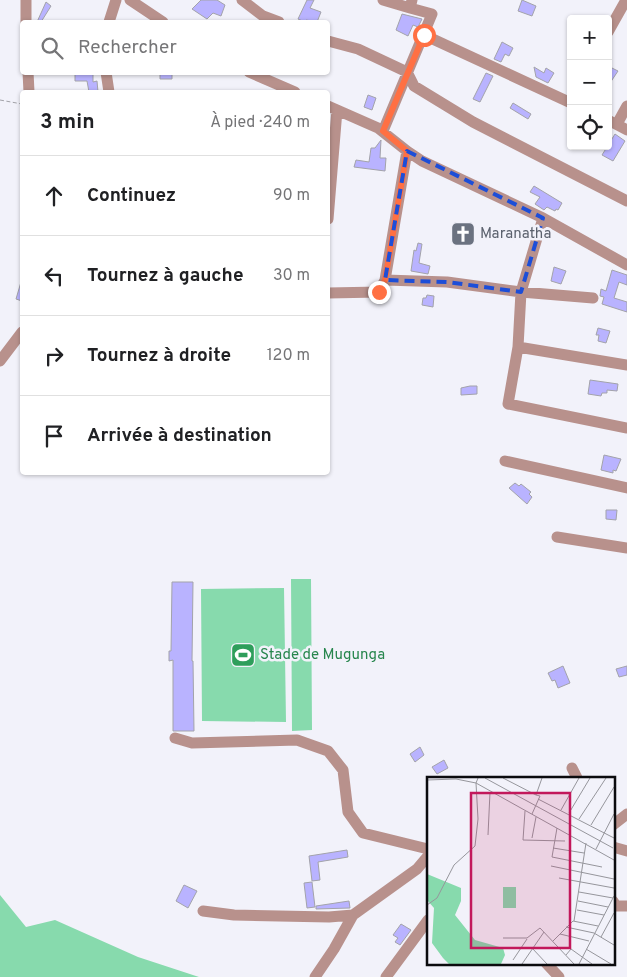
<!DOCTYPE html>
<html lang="fr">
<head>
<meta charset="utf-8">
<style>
  :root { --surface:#fff; --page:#f6f6f6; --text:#202124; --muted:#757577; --line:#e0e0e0 }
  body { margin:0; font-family:Overpass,sans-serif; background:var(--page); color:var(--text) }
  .controls { position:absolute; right:15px; top:15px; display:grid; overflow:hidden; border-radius:5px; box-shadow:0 1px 4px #0004 }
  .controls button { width:45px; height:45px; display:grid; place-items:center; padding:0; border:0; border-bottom:1px solid var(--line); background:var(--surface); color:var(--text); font:25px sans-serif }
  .stop { position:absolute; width:15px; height:15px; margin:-11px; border:4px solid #ff7043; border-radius:50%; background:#fff }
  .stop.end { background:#ff7043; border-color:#fff; box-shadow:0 1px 5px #0008 }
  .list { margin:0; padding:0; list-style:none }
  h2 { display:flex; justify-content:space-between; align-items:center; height:65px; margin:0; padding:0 20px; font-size:21px }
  h2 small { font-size:16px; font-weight:400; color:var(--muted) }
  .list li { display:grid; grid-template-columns:32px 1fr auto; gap:15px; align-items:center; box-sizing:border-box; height:80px; padding:0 20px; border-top:1px solid var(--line) }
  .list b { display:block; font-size:19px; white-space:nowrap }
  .list em { font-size:16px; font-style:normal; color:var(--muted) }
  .icon { flex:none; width:28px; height:28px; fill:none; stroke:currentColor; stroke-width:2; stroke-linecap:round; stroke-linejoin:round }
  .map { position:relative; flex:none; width:627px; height:977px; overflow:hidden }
  .search { position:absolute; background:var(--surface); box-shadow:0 1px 4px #0004; left:20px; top:20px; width:310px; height:55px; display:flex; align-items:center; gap:12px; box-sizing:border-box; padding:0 18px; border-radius:5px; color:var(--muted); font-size:19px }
  .panel { position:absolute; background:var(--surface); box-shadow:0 1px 4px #0004; left:20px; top:90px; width:310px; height:385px; border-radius:5px }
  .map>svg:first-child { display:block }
  .green { fill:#87daad }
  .building { fill:#b9b3ff; stroke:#a3a3aa }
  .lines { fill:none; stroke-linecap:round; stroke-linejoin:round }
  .path { stroke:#a1a1a7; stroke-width:1; stroke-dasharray:4 2.5; stroke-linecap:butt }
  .minor { stroke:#b8918c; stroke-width:11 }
  .route { stroke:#ff7043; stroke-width:6 }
  .marked { fill:none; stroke:#1d4ed8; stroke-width:4; stroke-dasharray:10 6; stroke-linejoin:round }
  .labels { text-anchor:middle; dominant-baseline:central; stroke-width:5; stroke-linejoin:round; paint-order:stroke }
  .worship-label { font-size:15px; fill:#5b616d; stroke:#f2f2fa; text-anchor:start }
  .leisure-label { font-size:15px; fill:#27864d; stroke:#f2f2fa; text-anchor:start }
  .inset-road { fill:none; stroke:#96969c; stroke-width:1 }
  .view { fill:#c2185b; fill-opacity:0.15; stroke:#c2185b; stroke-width:2.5 }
  .inset-edge { fill:none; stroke:#0b0b0e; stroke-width:2.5 }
</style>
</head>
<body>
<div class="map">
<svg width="627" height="977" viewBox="0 0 627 977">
  <rect width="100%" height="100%" fill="#f2f2fa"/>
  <!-- green -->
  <path class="green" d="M291 579H311L312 730 292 731Z
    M284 588 286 722 202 721 201 589Z
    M0 895 26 927 55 920 138 957 199 977H0Z"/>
  <!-- building -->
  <path class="building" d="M201 0H217L225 5 221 16 213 13 207 19 192 9Z
    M307 0H314L310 8 321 12 317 22 306 20 305 22 298 19Z
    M522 0 536 6 532 16 518 11Z
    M46 2 51 6 41 22H37Z
    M402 14 422 19 418 27 413 25 408 36 396 30Z
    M502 42 513 48 509 56 505 54 501 62 494 59Z
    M534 67 544 73 546 68 554 73 548 83 536 77Z
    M612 68 618 71 608 86V73Z
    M84 72H93V82L97 81 98 92H89L87 81H75V74H84Z
    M160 72H172V79H160Z
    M486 73 493 76 480 102 473 99Z
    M368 95 376 98 372 110 364 107Z
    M513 103 531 114 528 119 510 108Z
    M615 134 625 141 613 161 602 155Z
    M381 140 380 158H386L385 171 354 167 356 160 369 162 371 148H375Z
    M534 186 562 203 558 210 556 209 555 211 547 207 544 210 535 204 540 197 530 192Z
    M418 243 422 244 419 263 430 266 428 274 411 271 414 250 416 251Z
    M554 267 566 271 561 284 551 281Z
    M612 270 627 275V285L619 282 614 298 627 302V312L602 304 604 297 600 296 601 289 606 291Z
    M21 282H22V301L16 299Z
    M427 295 434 296 433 307 422 305 423 298H426Z
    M598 328 610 331 606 343 598 341 599 335H596Z
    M590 380 618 384 617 391 607 390V393H602L601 396 588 394Z
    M470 386H477V394L461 395V388Z
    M604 455 621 459 616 471 613 470V473L601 470Z
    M515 483 519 486 521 484 531 492 529 494 532 497 527 504 509 488Z
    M606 510H617L616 520 606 519Z
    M172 582H193L192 661H193L194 731H173V660L169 661V651H171Z
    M563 666 570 683 558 688 555 680 552 681 548 673Z
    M627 666V675L619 677 616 669Z
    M420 747 424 755 415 762 410 754Z
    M444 760 448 768 437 774 432 767Z
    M347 850 348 857 318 862 320 880 312 881 309 856Z
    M312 882 315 907 307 908 304 883Z
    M184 885 197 891 188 908 176 901Z
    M349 901 350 908 316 909V906Z
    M401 924 411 930 400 945 395 942 398 938 393 935Z"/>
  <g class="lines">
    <!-- path -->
    <path class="path" d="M0 100 22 104"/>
    <!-- minor -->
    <path class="minor" d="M130 0 163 22
      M242 0 263 16 279 22
      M383 0 410 8
      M26 22V0
      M109 22 116 0
      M608 32 626 0
      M424 35 571 103
      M328 41 358 49 407 72 414 86 473 122 627 201
      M28 72 29 92
      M106 72 109 92
      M249 72 295 92
      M328 106 378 128 407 151 422 161 543 218 627 265
      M608 120 627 130
      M617 124 627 106
      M383 131 432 14 410 8 412 0
      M543 218 521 292 518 347 508 404 627 428
      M328 219 337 110
      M385 280 447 282 521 292 593 298
      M328 293 379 292 385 280 407 151
      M518 347 627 365
      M0 361 22 332
      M505 461 627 488
      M557 537 627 548
      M175 738 192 743 297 740 328 751 343 770 348 812 363 833 428 849
      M572 768 577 778
      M613 825 627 814
      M613 847 627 851
      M613 901 616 906H627
      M203 911 234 915 329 917 353 915 417 869 428 856
      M546 963 559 977
      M315 977 334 949 353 915
      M386 977 428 920"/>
  </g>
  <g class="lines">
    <!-- route -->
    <path class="route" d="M379 292 385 280 407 151 383 131 424 35"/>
  </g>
  <!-- marked area -->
  <path class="marked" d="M407 151 543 218 521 292 447 282 385 280Z"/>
  <!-- icons -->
  <defs>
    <symbol id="church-square" viewBox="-11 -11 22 22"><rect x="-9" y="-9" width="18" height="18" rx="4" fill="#6b7280" stroke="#f2f2fa"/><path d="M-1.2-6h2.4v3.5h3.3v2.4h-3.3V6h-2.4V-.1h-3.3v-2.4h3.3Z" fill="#fff"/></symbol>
    <symbol id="stadium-square" viewBox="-11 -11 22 22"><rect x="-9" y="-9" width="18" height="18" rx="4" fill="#2e9e5b" stroke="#f2f2fa"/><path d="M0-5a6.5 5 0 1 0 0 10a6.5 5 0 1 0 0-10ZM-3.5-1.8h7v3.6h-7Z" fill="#fff"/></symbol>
  </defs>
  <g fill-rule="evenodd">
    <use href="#church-square" x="449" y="220" width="28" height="28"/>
    <use href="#stadium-square" x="229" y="641" width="28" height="28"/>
  </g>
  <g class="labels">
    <!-- worship labels -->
    <g class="worship-label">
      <text x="480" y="234">Maranatha</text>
    </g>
    <!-- leisure labels -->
    <g class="leisure-label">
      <text x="260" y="655">Stade de Mugunga</text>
    </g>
  </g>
  <!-- overview -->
  <g transform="translate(427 777)">
    <rect width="188" height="188" fill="#f2f2fa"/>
    <path d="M0 97 34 111V124L28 138 48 163 76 171 78 178 74 187H22L16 181 5 166 7 131 0 123ZM76 110H89V131H76Z" fill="#87daad"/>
    <path class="inset-road" d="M58 1 186 71M76 1 109 18M0 3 29 2 49 6 51 1M111 22 187 61M134 33 152 1M98 34 96 63 138 64M142 36 163 1M105 37 113 19 109 18 115 1M152 42 179 1M164 48 187 10M130 51 125 80 175 90M61 58 63 15M105 61 109 40M126 71 157 76M169 72 187 37M124 89 187 102M132 101 187 111M152 115 186 121M151 124 181 130M0 128 10 121 27 88 48 69 51 42 49 6 187 83M150 133 177 138M147 144 159 66M139 150 167 156 187 168M133 157 162 164M174 160 187 136M76 161H100L113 151 147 187M126 164 146 144 171 149M105 171 120 187M159 172 184 187M139 178 144 172 165 187M86 183 100 162M95 187 117 155M152 187 187 119"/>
    <path class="view" d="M44 16H143V171H44Z"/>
    <rect width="188" height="188" class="inset-edge"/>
  </g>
</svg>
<div class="controls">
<button>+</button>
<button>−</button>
<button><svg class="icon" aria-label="locate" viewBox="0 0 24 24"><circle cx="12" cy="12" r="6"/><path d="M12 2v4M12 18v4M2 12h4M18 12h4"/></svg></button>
</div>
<div class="stop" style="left:424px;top:35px"></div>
<div class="stop end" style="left:379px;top:292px"></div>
<div class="search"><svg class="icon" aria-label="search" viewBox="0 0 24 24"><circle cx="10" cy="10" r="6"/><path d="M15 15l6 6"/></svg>Rechercher</div>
<section class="panel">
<h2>3 min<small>À pied · 240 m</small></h2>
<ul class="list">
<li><svg class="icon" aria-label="ahead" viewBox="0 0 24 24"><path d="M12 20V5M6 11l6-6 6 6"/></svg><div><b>Continuez</b></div><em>90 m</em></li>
<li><svg class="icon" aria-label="left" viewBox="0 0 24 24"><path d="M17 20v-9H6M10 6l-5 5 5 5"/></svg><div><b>Tournez à gauche</b></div><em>30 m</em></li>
<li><svg class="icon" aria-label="right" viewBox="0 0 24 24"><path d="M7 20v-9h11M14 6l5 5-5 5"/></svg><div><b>Tournez à droite</b></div><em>120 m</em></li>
<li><svg class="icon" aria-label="arrive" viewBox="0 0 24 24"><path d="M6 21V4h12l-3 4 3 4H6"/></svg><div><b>Arrivée à destination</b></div></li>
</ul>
</section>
</div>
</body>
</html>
